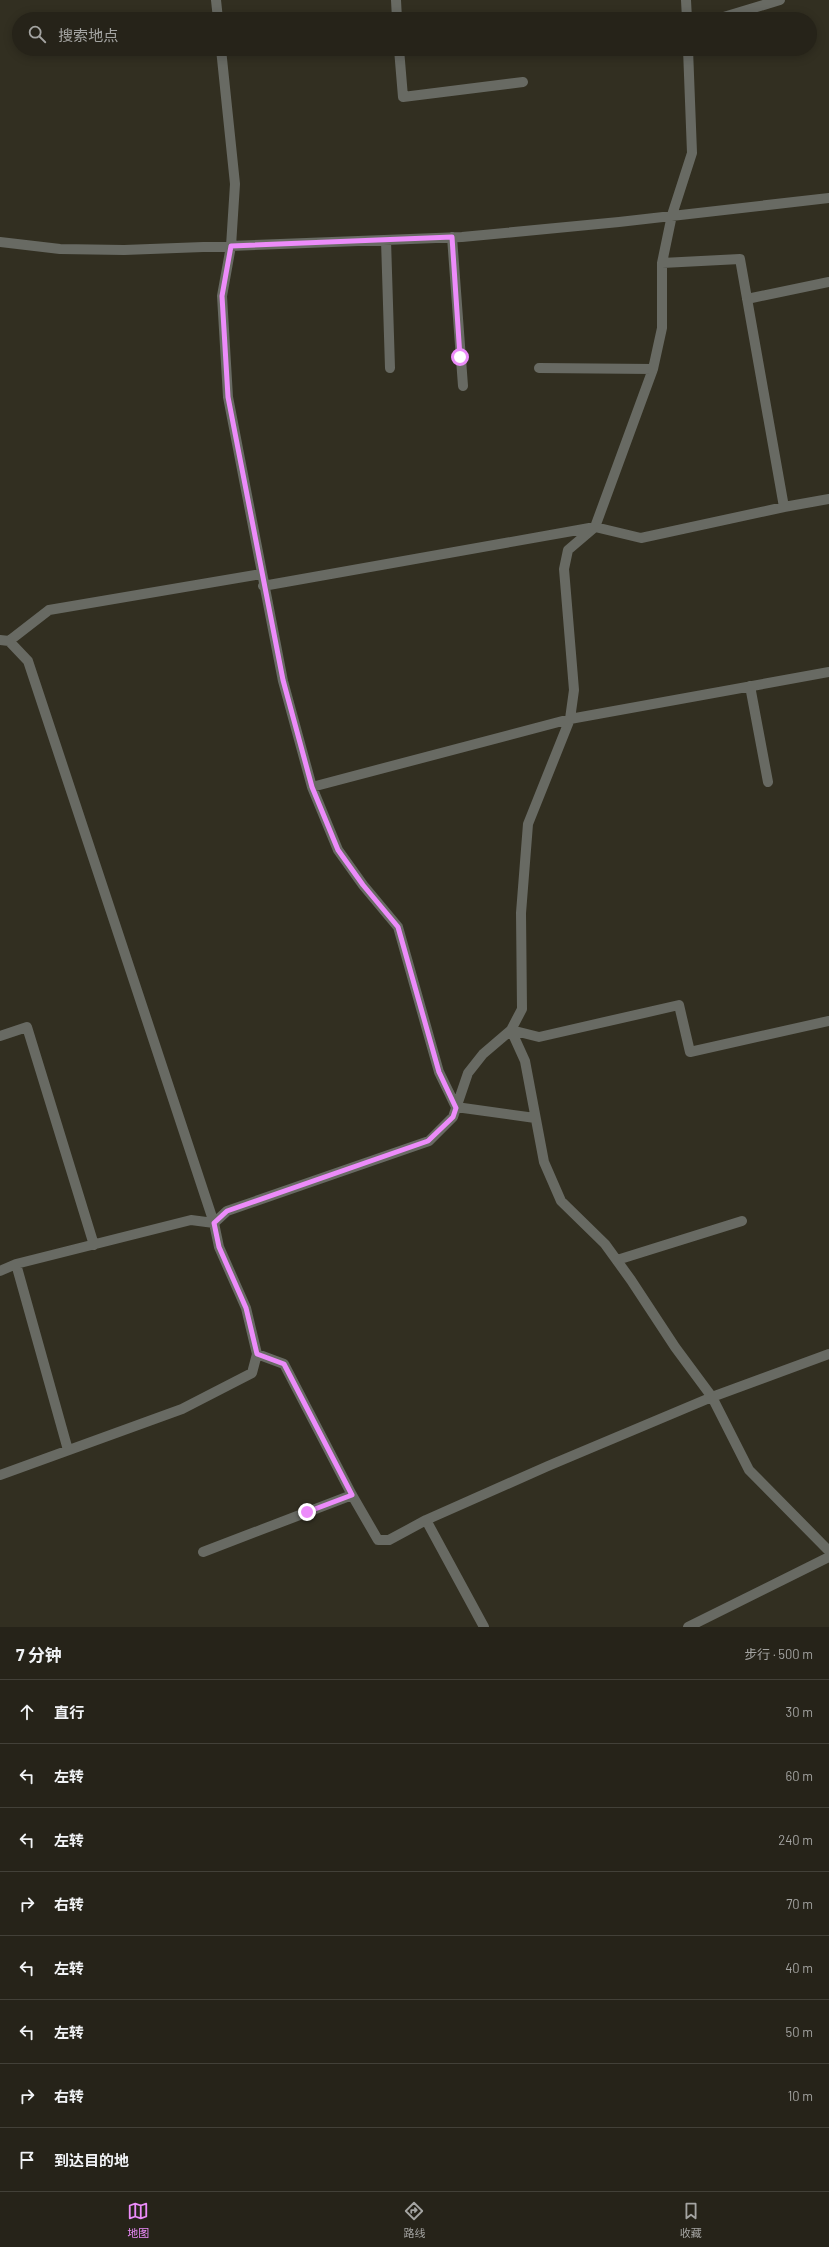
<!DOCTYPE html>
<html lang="zh">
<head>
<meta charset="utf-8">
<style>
  :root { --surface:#262319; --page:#322f26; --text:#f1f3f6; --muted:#a4a4a2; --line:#424038; --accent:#ec8cfa }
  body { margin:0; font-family:Barlow,"Noto Sans SC",sans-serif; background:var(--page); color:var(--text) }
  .stop { position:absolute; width:12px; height:12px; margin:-9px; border:3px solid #ec8cfa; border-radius:50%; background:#fff }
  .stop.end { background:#ec8cfa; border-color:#fff; box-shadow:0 1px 4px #0008 }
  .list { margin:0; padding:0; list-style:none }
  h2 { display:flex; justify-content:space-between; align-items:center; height:52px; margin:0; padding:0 16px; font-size:17px }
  h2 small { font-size:13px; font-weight:400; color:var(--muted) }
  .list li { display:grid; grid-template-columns:26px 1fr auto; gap:12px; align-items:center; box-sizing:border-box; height:64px; padding:0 16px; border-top:1px solid var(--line) }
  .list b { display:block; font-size:15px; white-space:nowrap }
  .list em { font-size:13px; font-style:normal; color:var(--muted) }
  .icon { flex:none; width:22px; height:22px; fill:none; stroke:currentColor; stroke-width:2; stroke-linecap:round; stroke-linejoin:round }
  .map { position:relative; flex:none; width:829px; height:1627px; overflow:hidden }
  .search { position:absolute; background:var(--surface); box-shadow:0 2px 10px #0003; left:12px; right:12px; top:12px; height:44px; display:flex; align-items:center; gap:10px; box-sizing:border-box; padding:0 14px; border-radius:22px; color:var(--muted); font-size:15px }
  .sheet { height:564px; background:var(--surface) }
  nav { display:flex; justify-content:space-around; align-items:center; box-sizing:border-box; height:56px; border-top:1px solid var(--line); background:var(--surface); font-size:11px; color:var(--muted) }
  nav a { display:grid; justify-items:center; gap:2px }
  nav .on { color:var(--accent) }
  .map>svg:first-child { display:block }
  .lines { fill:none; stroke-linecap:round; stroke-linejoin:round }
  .minor { stroke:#686a63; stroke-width:10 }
  .route { stroke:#ec8cfa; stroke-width:5 }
</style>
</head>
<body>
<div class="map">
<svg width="829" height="1627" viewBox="0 0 829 1627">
  <rect width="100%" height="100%" fill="#322f21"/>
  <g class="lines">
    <!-- minor -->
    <path class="minor" d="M216 0 218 19
      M396 0 397 19
      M686 0 687 19
      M717 19 780 0
      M221 49 235 184 231 246 222 296 228 397 283 681 312 787 338 850 363 885 398 927 439 1072 456 1107 535 1118
      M399 49 403 97 523 82
      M452 237 463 386
      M386 240 390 368
      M0 242 60 249 124 250 462 237 619 222 829 198
      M662 263 740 259 784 507
      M747 299 829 282
      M539 368 653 369
      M263 586 595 527 641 538 784 507 829 499
      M0 640 9 641 28 661 214 1223 191 1220 16 1264 0 1271
      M9 641 49 610 261 574
      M750 686 768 782
      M312 787 570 719 829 672
      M511 1030 525 1061 544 1162 561 1201 605 1244 631 1280 675 1347 712 1397 749 1470 829 1551
      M511 1030 539 1037 679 1005 690 1052 829 1021
      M0 1036 27 1027 94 1245
      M617 1260 742 1221
      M16 1264 68 1450
      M257 1354 284 1364 352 1495 378 1540H389L426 1520 548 1466 712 1397 829 1354
      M0 1475 182 1409 252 1373 257 1354 246 1308 219 1247 214 1223 227 1211 429 1141 453 1117 468 1073 483 1054 511 1030 522 1009 521 913 528 824 570 719 574 690 564 569 568 550 595 527 653 369 662 328V263L672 215 692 153 688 49
      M426 1520 484 1627
      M203 1552 352 1495
      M688 1627 829 1557"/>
  </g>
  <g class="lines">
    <!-- route -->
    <path class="route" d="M307 1512 352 1495 284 1364 257 1354 246 1308 219 1247 214 1223 227 1211 428 1141 453 1117 456 1108 439 1072 398 927 363 885 338 850 312 787 283 680 228 397 222 296 231 246 452 237 460 357"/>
  </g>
</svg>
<div class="stop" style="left:460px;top:357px"></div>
<div class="stop end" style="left:307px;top:1512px"></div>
<div class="search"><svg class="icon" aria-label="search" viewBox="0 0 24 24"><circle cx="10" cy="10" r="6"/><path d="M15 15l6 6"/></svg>搜索地点</div>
</div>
<section class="sheet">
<h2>7 分钟<small>步行 · 500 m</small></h2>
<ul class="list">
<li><svg class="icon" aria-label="ahead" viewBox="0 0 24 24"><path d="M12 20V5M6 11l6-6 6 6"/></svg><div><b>直行</b></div><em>30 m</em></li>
<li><svg class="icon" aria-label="left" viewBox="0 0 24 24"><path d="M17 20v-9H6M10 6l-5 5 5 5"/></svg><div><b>左转</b></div><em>60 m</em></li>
<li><svg class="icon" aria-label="left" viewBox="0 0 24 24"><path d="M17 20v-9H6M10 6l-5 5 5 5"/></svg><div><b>左转</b></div><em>240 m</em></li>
<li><svg class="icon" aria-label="right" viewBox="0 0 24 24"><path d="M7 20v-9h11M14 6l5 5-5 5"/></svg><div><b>右转</b></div><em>70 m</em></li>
<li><svg class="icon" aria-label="left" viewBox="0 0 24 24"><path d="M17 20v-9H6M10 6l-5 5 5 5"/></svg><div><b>左转</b></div><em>40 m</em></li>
<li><svg class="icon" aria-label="left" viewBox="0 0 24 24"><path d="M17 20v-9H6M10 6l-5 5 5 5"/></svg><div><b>左转</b></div><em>50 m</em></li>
<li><svg class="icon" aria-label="right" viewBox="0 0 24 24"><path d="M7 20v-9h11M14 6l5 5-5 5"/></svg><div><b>右转</b></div><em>10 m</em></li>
<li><svg class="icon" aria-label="arrive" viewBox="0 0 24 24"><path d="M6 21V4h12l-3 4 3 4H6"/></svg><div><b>到达目的地</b></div></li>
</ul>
</section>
<nav>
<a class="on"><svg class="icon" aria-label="map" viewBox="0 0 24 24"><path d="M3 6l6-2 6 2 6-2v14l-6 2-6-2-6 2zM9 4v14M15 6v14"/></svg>地图</a>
<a><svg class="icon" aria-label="directions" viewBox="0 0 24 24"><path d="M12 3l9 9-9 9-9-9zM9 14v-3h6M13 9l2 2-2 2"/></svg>路线</a>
<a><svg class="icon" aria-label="saved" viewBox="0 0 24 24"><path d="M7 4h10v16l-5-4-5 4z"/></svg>收藏</a>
</nav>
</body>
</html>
